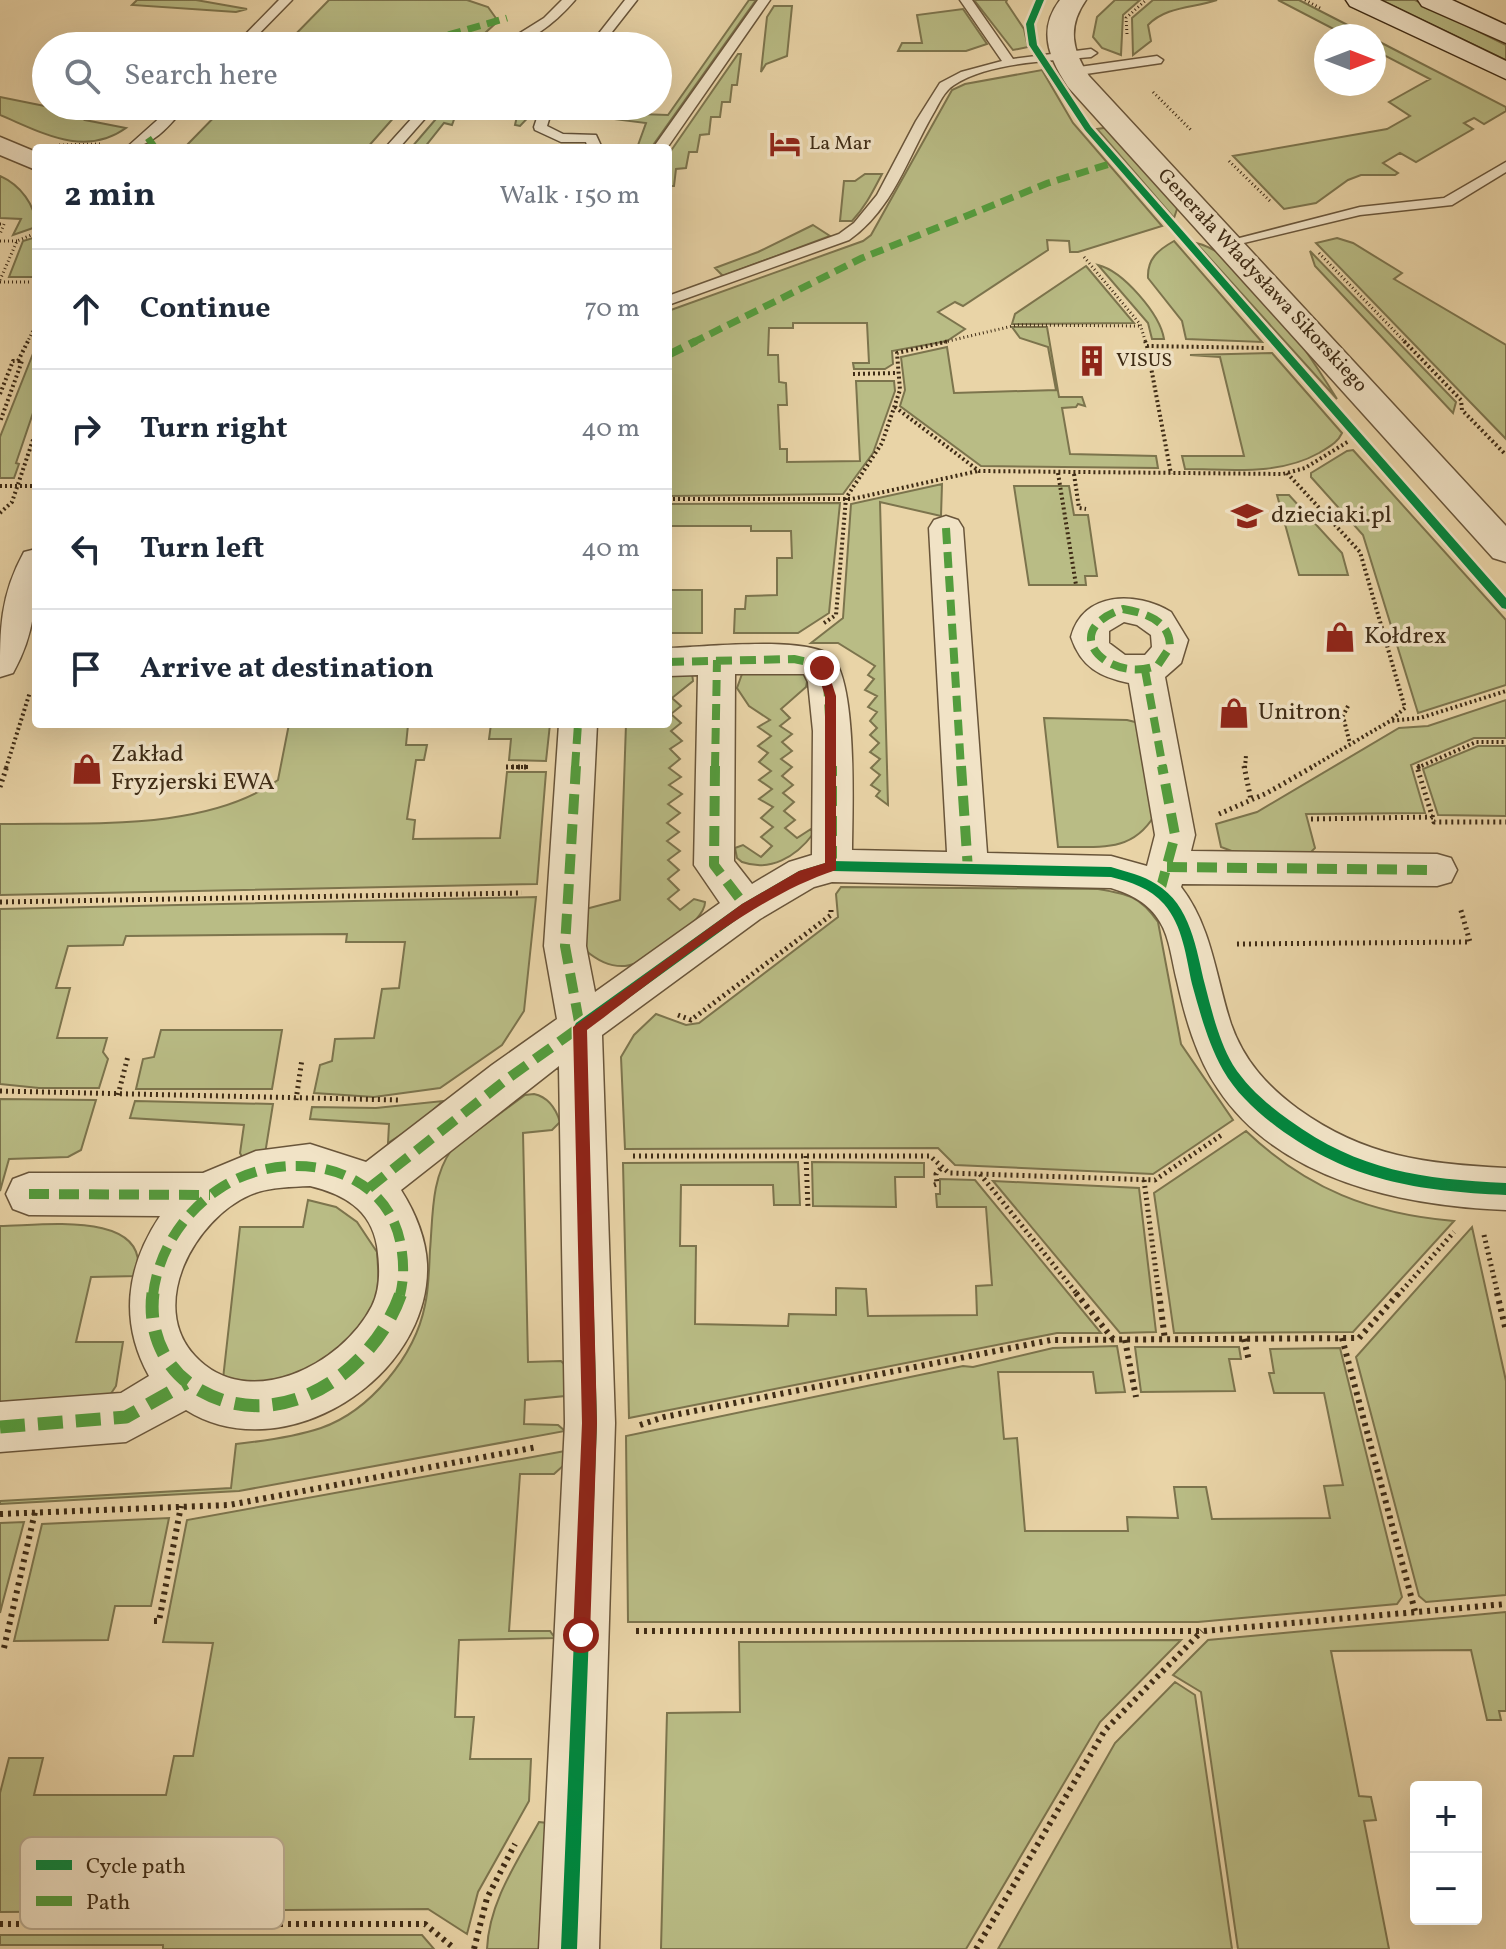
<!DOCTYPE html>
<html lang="en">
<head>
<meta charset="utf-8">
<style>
  :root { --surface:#fff; --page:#f2f2f3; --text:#1f2937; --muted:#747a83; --line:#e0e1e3 }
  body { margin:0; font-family:Vollkorn,serif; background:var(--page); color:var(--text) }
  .controls { position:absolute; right:24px; bottom:24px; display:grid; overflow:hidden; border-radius:8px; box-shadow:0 8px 32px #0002 }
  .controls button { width:72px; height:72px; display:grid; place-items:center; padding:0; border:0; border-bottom:2px solid var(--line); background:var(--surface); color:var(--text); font:40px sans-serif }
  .compass { position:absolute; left:1314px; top:24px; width:72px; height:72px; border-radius:50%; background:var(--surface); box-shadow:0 8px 32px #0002; rotate:90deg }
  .stop { position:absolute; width:24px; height:24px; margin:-18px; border:6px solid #8f2418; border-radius:50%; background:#fff }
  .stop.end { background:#8f2418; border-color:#fff; box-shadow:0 2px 8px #0008 }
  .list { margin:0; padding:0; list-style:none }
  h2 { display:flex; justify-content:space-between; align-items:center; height:104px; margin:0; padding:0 32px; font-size:34px }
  h2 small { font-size:26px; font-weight:400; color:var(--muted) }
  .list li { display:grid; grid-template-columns:52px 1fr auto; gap:24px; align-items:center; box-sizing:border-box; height:120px; padding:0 32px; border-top:2px solid var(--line) }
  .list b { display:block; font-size:30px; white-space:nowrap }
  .list em { font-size:26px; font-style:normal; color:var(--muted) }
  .icon { flex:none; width:44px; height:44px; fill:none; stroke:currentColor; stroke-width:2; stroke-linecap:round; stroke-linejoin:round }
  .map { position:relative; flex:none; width:1506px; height:1949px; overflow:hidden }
  .search { position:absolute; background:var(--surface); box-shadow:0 8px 32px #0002; left:32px; top:32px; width:640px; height:88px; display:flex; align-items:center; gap:20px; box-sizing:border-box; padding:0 28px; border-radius:44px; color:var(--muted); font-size:30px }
  .panel { position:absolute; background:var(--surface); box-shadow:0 8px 32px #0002; left:32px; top:144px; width:640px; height:584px; border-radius:8px }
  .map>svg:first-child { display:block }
  .green { fill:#b9bc85; stroke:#7c744d; stroke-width:2 }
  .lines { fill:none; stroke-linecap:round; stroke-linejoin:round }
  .service-casing { stroke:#69553a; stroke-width:3 }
  .minor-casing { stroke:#69553a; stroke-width:3 }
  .tertiary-casing { stroke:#69553a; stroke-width:3 }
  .secondary-casing { stroke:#3e2b15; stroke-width:3 }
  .path-far3 { stroke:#3e2b15; stroke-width:3; stroke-dasharray:1 3; stroke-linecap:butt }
  .path-far2 { stroke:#3e2b15; stroke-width:4; stroke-dasharray:2 3; stroke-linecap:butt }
  .path-far1 { stroke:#3e2b15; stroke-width:5; stroke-dasharray:2 4; stroke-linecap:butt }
  .path { stroke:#3e2b15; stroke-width:6; stroke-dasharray:3 5; stroke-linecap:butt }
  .service { fill:#f1e3c6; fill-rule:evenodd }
  .minor { fill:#f1e3c6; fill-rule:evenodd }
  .tertiary { fill:#f1e3c6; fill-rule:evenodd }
  .secondary { fill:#f1e3c6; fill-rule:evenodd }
  .quiet-far3 { stroke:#539d3d; stroke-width:7; stroke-dasharray:13 7; stroke-linecap:butt }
  .quiet-far2 { stroke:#539d3d; stroke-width:8; stroke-dasharray:16 8; stroke-linecap:butt }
  .quiet-far1 { stroke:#539d3d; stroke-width:10; stroke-dasharray:20 10; stroke-linecap:butt }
  .quiet { stroke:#539d3d; stroke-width:13; stroke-dasharray:25 13; stroke-linecap:butt }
  .cycleway-casing { stroke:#f1e3c6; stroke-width:5 }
  .cycleway { fill:#00873e; fill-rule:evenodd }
  .route { fill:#8f2418 }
  .labels { text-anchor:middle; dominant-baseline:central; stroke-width:7; stroke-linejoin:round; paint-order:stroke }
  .far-poi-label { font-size:20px; fill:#3e2b15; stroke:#f1e3c6; text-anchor:start }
  .far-street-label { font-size:20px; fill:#3e2b15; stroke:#f1e3c6 }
  .poi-label { font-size:24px; fill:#3e2b15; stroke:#f1e3c6; text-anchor:start }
  .key { fill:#f1e3c6; stroke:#bbac91; stroke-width:2 }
  .key-label { font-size:22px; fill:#3e2b15 }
</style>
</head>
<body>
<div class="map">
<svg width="1506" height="1949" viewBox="0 0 1506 1949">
  <rect width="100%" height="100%" fill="#e9d4a7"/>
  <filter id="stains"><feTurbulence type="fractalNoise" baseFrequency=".0025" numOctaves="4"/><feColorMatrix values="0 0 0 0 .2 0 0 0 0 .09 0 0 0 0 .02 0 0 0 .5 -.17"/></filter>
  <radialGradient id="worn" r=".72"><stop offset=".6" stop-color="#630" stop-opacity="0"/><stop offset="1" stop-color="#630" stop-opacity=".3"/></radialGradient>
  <!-- green -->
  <path class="green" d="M137 0H196L247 9 236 12 132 5Z
    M329 0H467L488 7 498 21 471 46H284Z
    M749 0H756L651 148H637L646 123 606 118 609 113 668 115Z
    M974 0H1007L1006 2 1024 29 1028 47 1013 50Z
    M1115 0H1140L1123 15 1121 55 1102 48 1093 37 1097 17Z
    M1153 0H1217C1194 8 1166 6 1148 25L1151 41 1133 55 1132 18Z
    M1278 0H1299L1369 36H1347Z
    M1380 0H1415L1506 45V60Z
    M774 6H792L787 56 766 64 761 72 767 17Z
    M963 9 987 44 966 51H898L902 43H922L917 15Z
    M1374 39 1506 107V111L1484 124 1474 118 1464 123 1473 129 1416 162 1400 153 1383 163 1398 173 1395 175H1361L1348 180 1316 203 1284 209 1233 156 1387 129 1410 116 1389 102 1430 79 1374 50Z
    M738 54H741L737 85H732L730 102H722L720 117H711L709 134 700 135 697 152H689L686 168 676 169 674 186H668V155Z
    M1042 70 1073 123 1162 226 1078 252H1070L1069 241 1047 240 1048 250 963 306 955 302 938 312 965 329 947 341 892 351 893 364 885 369H854L853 363H869L867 323H793V328H769L768 355H778L779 382 786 383 787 405H778L780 449H787V462L860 461 856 381H894L895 391 873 453 843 494 668 496V311L863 241 871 235 952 90 965 84Z
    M0 97 89 115 85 120 126 128C84 158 41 132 0 115Z
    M225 106H404L367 148H184Z
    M447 106H539L520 126 515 125 517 116 456 114 452 125 444 123 424 148H411Z
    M1110 127 1174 198 1177 209 1174 218 1097 129Z
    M865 174H882C873 191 866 206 852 221H840L844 181H855Z
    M0 176C20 185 36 205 36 227L13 235 21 219 0 218Z
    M813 225 830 236 723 276 715 268 758 252Z
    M36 237V277H9L23 241Z
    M1337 238 1353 243 1402 273 1394 279 1506 345V439L1316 243Z
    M1174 241 1262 342 1186 339 1182 321 1148 278C1147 259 1158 250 1174 241Z
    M1196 243C1245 253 1311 357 1337 399Z
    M1310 251 1456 402 1453 413 1315 266Z
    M1098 265C1123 271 1160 314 1164 339H1152L1148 323Z
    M1086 266 1134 323 1012 324 1015 314Z
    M1012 327H1047L1059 397H1082L1085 406 1078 404 1076 407 1062 408 1070 454 1156 456 1158 468 981 466 900 406 905 390 901 357 947 347 954 393 1056 390 1048 347 1020 338Z
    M36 346V404L16 463 19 464 14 478H0V437Z
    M1272 353 1342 433C1337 444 1328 447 1319 453 1278 476 1230 469 1185 469L1182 456H1244L1220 357 1190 355Z
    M1353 450 1506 620V685L1418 713 1363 535 1311 477V473L1347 451Z
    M942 484 941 516 880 502 888 805 876 796 880 791 871 785 880 775 871 768 880 759 870 752 879 743 870 735 877 728 870 721 877 712 868 707 877 696 865 690 874 679 868 675 875 666 838 643H811L843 618 851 504Z
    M1014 486H1069L1074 515H1088L1097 576H1085L1086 585H1029Z
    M1277 495H1289L1342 553 1348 575H1299Z
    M840 503 829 613 798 633H734L735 609H745L746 596 777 595V558H792L791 531H751V526H668V504Z
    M668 590H702V633H668Z
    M668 669 692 673 693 681 672 698 681 706 671 714 681 723 671 731 682 741 670 749 680 759 669 768 681 777 669 785 682 794 668 804 680 813 667 823 679 832 667 841 680 851 668 860 679 870 668 879 679 890 668 899 680 910 694 899 705 902C706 921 645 965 625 966 609 967 597 960 585 950L578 911 620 900 626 724H668Z
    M749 671H802L808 677 806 687 781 709 790 718 780 726 792 734 782 742 792 751 781 759 792 767 782 776 793 785 783 793 794 802 784 811 795 820 785 828 797 838 811 829 813 834C796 857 770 872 742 862L737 858 735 848 743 845 761 857 772 846 761 837 773 827 761 818 773 807 759 799 772 789 759 780 771 771 759 762 768 753 758 746 771 736 758 727 770 720 749 706 737 688 742 674Z
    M1506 700V738H1474L1411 765 1425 813 1306 814 1315 848 1311 852 1237 853 1221 847 1216 824 1257 812 1399 728 1428 726Z
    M1044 718 1127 720 1135 722 1145 730 1154 816C1131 854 1097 846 1058 847Z
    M289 724 408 725 406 745H427L424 760H416L407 819 415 820 413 839 500 838 507 772H546L537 884 0 895V824C86 822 205 832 278 780Z
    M491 724H550L546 761 509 760 511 739H489Z
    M1478 746H1506V816L1438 815 1423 769Z
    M841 887 1098 889C1128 894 1140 896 1158 922L1181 1044 1233 1120 1153 1174 955 1165 938 1148 625 1149 621 1057 634 1035 656 1014 686 1025 699 1023 838 917 836 894Z
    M536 897 524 1011 502 1045 440 1088 374 1097 314 1093 320 1065 332 1061 335 1039 374 1038 382 989 399 988 405 942H346L347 934 126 936 123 945 68 946 56 988H70L57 1038H107L103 1052 108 1059 99 1088H39L0 1084V909Z
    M161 1030H282L272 1089H136L143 1059 154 1057Z
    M534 1094C548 1097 556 1109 560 1122L552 1130 523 1133 528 1362 561 1361 566 1366 565 1396 525 1400 524 1424 558 1425 565 1431 239 1491 0 1504V1501L231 1488 236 1444C264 1441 294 1437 321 1428 370 1411 415 1356 425 1305 429 1288 429 1268 430 1250 433 1215 431 1178 452 1149L525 1095Z
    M0 1099 96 1100 81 1150 68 1157 9 1159 0 1191Z
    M135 1101 273 1104 265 1154 244 1161 240 1153 244 1125 130 1118Z
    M443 1101 419 1123 388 1143 389 1124 310 1119 312 1107 376 1108Z
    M1246 1131C1307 1189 1371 1214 1454 1221L1353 1332 1174 1333 1154 1193Z
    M798 1162 800 1205H774L773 1185H681L680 1246H696L695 1324 788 1326 789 1314 836 1315V1288L866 1289 868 1316 977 1315 976 1286 992 1285 986 1207H937L936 1194H940V1179L975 1180 1101 1333H1057L629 1418 623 1163Z
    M812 1162 924 1163V1177H895L896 1207 813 1206Z
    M993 1181 1139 1188 1156 1332 1120 1333Z
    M308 1200 336 1207 357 1222 377 1252 380 1297 369 1327 282 1388 223 1379 240 1227H303Z
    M0 1226C40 1226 152 1209 137 1276L91 1277 76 1342H123L116 1386 110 1395 0 1407Z
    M1472 1227 1506 1381V1595L1426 1602 1419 1596 1356 1357Z
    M1117 1346 1125 1392 1096 1393 1093 1372H998L1004 1439 1017 1438 1025 1531H1128L1127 1517 1178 1518 1174 1487H1206L1212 1519 1330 1518 1324 1486 1343 1485 1324 1393H1274L1269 1373H1274L1270 1349 1340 1348 1402 1597 1397 1604 1198 1622H628L626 1436 963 1366 973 1367 1053 1348Z
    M1135 1347H1239L1241 1359H1229L1235 1391 1141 1392Z
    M565 1451 564 1465 554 1474H520L509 1631H550L555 1638 459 1640 455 1717H474L470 1759H531L529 1801 478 1892 467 1934 428 1909 0 1912V1793L9 1758H43L34 1795H166L174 1756H193L213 1643 163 1642 187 1520Z
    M169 1518 151 1606H115L108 1640 14 1641 42 1524Z
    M24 1522 2 1605 0 1613V1523Z
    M1506 1612V1711H1499L1501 1720H1487L1471 1650 1331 1651 1359 1796 1371 1797 1376 1820 1364 1821 1389 1949H1238L1201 1692 1173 1675 1208 1640Z
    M1181 1640 1100 1722 966 1949H661L667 1713 740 1712 739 1642Z
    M1175 1682 1195 1695 1232 1949H998L1115 1743Z
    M539 1822 547 1823 541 1949H487C489 1902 517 1862 539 1822Z
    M0 1935H422L434 1949H163V1945H0Z"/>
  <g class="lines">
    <defs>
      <path id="service" d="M279 0H292L247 46H234Z
        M562 0H575C556 22 528 46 499 46L544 18Z
        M625 0H637L601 46H589Z
        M758 0H770L667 148H653Z
        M960 0H972L1013 59 1091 49 1097 53 1091 57C1050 61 989 62 954 85 944 91 939 104 933 114 907 159 893 209 849 240L668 305V296L839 234 854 223 877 195 916 121 940 83 961 72 1002 61Z
        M1157 56 1163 60 1161 63 1072 76 1066 72 1072 68Z
        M173 106H186C170 125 152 148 126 148Z
        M423 106H436L399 148H385Z
        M541 106H553L547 126 563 134 596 135 602 148H588L586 142H561L535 130 534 127Z
        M1506 162V172L1452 205 1360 215 1227 247 1220 243 1360 207 1444 198Z"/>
      <path id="minor" d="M0 137 36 152V170L0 155Z
        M946 516 958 520 963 528 987 853 1111 856 1147 866 1155 835 1129 683C1100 677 1081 667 1071 637 1083 591 1136 591 1171 612L1188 640 1181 663 1165 677 1195 835 1191 851 1437 854 1451 858 1457 870 1451 882 1437 886 1182 884 1181 887C1212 927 1216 978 1231 1024 1244 1061 1267 1086 1298 1109 1365 1157 1426 1164 1506 1168V1210C1404 1206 1279 1181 1218 1089 1196 1057 1185 1017 1177 981 1172 962 1170 938 1160 922 1149 903 1131 894 1111 888L832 882 814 887 760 919 602 1035 615 1423 599 1949H539L565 1423 559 1066 401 1190C415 1212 426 1239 427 1264 431 1378 283 1471 186 1410L126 1442 0 1452V1402L121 1393 149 1376C119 1322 126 1267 160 1216L29 1215 13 1209 6 1194 13 1179 29 1173H203L256 1151 310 1144 366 1162 492 1065 557 1019 544 946 559 724H597L586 946 595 992 720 903 694 865 698 675 668 676V648C708 647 793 637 827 653 859 668 852 815 852 850L947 852 929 528 934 520ZM1124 622 1137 625 1151 635 1152 647 1145 655H1125L1109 643V631ZM735 674H804L808 682 813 731 812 855 789 862 752 884 734 861ZM310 1186C343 1194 371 1209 377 1246 380 1266 381 1288 372 1306 342 1365 248 1413 195 1356 147 1305 195 1219 250 1195 268 1187 290 1187 310 1186Z
        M36 549C36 596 37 630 13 673L0 677C0 629 0 596 24 552Z"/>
      <path id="tertiary" d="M1060 0H1086C1067 27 1072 50 1089 76L1506 526V562L1493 558 1068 87C1049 58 1037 30 1060 0Z"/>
      <path id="secondary" d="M1346 0H1380L1506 61V79L1350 6Z
        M1418 0H1452L1506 25V43L1422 6Z"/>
    </defs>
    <!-- service casing -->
    <use href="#service" class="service-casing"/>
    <!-- minor casing -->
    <use href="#minor" class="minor-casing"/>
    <!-- tertiary casing -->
    <use href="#tertiary" class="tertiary-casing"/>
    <!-- secondary casing -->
    <use href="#secondary" class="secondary-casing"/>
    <!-- path-far3 -->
    <path class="path-far3" d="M1305 0 1322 9
      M1127 34 1126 18 1146 0
      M1153 92 1191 130
      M59 145 101 144
      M1229 161 1271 202
      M0 224H4L0 234
      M0 241H17
      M1319 253 1406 343
      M1084 257 1140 324 1146 343
      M0 280 17 241 36 233
      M0 282H36
      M27 343 36 324
      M940 343 1017 325 1142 326"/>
    <!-- path-far2 -->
    <path class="path-far2" d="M1145 341 1147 346 1264 348
      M1404 341 1461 400 1462 410 1506 455
      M1147 346 1171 474
      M18 361 28 341
      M853 374 898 373
      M0 394 13 361H22L0 422
      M895 407 979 471 1283 474 1305 468 1349 441
      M1058 473 1076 585
      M1287 473 1360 552 1405 708 1391 720
      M1074 474 1079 508 1086 509
      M0 486H36
      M668 499H852L978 471
      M0 513 12 502 36 431
      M824 623 836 615 846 498 882 443 900 390 897 353 949 341
      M1348 706 1343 716 1350 744
      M506 767H529
      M6 768 30 692
      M1245 768 1246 755
      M1310 768 1390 721 1420 718 1506 691
      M1417 768 1476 742H1506"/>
    <!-- path-far1 -->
    <path class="path-far1" d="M1244 766 1251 800
      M1420 766 1417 767 1434 822H1506
      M506 767H529
      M0 787 7 766
      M1219 814 1267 793 1314 766
      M1311 819 1433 817
      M0 902 522 893
      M1237 944 1470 942 1460 907
      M678 1015 691 1020 831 915V910
      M0 1091 399 1100
      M118 1095 128 1056
      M296 1100 302 1059
      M633 1156H930L949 1173 1155 1180 1223 1134
      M806 1156 808 1208
      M980 1174 1078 1295
      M1144 1180 1159 1295
      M934 1185 937 1184 936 1174 942 1167
      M1484 1235 1498 1295
      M1398 1295 1454 1232"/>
    <!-- path -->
    <path class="path" d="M1076 1293 1113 1339
      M1159 1293 1165 1340
      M1497 1293 1506 1331
      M1342 1338 1415 1611
      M1244 1339 1249 1361
      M1125 1340 1136 1397
      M640 1425 664 1417 1051 1340 1359 1338 1399 1293
      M0 1514 229 1505 537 1447
      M154 1621H159L181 1506
      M636 1631H1203L1506 1604
      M4 1648 35 1512
      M0 1924H425L455 1949
      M474 1949 487 1898 515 1844
      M976 1949 1105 1730 1202 1631"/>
    <!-- service -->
    <use href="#service" class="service"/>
    <!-- minor -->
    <use href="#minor" class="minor"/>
    <!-- tertiary -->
    <use href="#tertiary" class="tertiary"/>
    <!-- secondary -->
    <use href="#secondary" class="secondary"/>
    <!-- quiet-far3 -->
    <path class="quiet-far3" d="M410 46 507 18
      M148 138 155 148
      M692 343 862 258 1048 183 1116 162"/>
    <!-- quiet-far2 -->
    <path class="quiet-far2" d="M668 355 696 341
      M946 528 961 768
      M1123 609C1145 613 1170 620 1170 647L1158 665C1111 685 1054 632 1123 609Z
      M668 662 794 659 816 664 827 682 832 768
      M1145 670 1163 768
      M575 768 578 724
      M715 768 717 660"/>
    <!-- quiet-far1 -->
    <path class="quiet-far1" d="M715 766 714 865 746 907
      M961 766 968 870
      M832 866V766
      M1167 867 1437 870
      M1160 891 1175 835 1162 766
      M369 1188 507 1079 580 1027 565 946 576 766
      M29 1194 210 1195
      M153 1295C158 1252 183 1213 219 1189 282 1146 387 1162 401 1246 404 1263 404 1279 400 1295"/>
    <!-- quiet -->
    <path class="quiet" d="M153 1293C148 1331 164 1369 196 1388 278 1438 373 1374 401 1293
      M0 1427 126 1417 186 1383"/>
    <defs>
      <path id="cycleway" d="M1036 0H1044L1034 24 1037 45 1091 127 1506 598V609L1502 608 1085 130 1029 45 1026 24Z
        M832 861 1111 867C1126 872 1143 875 1156 884 1191 905 1196 949 1205 985 1212 1012 1219 1041 1233 1065 1247 1087 1268 1105 1289 1120 1359 1171 1422 1179 1506 1183V1195C1417 1191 1350 1181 1277 1127 1256 1111 1236 1093 1223 1070 1208 1043 1200 1013 1192 984 1186 957 1183 926 1164 904 1150 888 1131 882 1111 877L832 871 806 878 750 910 586 1029 597 1423 577 1949H561L583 1423 574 1027 576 1023 742 904 799 871Z"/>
    </defs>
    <!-- cycleway casing -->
    <use href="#cycleway" class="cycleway-casing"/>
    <!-- cycleway -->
    <use href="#cycleway" class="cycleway"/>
  </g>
  <!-- route -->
  <path class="route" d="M822 663 827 668 836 696V870C750 898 661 976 587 1030L597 1423 590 1635 587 1640 581 1643 576 1640 573 1635 582 1423 573 1027 742 904 799 871 825 863V696L816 668Z"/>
  <!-- icons -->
  <defs>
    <symbol id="hotel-bare" viewBox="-9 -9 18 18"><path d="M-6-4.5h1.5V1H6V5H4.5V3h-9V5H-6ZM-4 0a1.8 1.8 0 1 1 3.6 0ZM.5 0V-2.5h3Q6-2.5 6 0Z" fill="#8f2418" stroke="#f1e3c6" stroke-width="2.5" paint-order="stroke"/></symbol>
    <symbol id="building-bare" viewBox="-9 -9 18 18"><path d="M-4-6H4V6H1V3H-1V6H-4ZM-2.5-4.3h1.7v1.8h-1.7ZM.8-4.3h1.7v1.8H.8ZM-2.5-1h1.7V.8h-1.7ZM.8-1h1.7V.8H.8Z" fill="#8f2418" stroke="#f1e3c6" stroke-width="2.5" paint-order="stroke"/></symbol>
    <symbol id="school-bare" viewBox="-9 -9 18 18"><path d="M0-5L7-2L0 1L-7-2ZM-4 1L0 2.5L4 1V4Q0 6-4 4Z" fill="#8f2418" stroke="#f1e3c6" stroke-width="2.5" paint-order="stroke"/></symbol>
    <symbol id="shop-bare" viewBox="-9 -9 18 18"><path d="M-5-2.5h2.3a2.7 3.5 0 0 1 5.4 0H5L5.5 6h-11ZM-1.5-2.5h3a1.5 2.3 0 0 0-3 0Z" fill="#8f2418" stroke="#f1e3c6" stroke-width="2.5" paint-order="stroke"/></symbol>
  </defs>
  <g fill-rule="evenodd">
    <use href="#hotel-bare" x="763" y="122" width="44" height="44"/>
    <use href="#building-bare" x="1070" y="339" width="44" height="44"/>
    <use href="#school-bare" x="1225" y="494" width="44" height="44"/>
    <use href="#shop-bare" x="1318" y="615" width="44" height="44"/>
    <use href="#shop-bare" x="1212" y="691" width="44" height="44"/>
    <use href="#shop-bare" x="65" y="747" width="44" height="44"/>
  </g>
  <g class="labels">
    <!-- far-poi labels -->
    <g class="far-poi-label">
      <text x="809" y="144">La Mar</text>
      <text x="1116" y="361">VISUS</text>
    </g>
    <!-- far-street labels -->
    <g class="far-street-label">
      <text transform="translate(1262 281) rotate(47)">Generała Władysława Sikorskiego</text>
    </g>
    <!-- poi labels -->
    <g class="poi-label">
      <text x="1271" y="516">dzieciaki.pl</text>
      <text x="1364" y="637">Kołdrex</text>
      <text x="1258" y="713">Unitron</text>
      <text x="111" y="755">Zakład<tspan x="111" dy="28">Fryzjerski EWA</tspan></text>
    </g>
  </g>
  <!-- legend -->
  <rect x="20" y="1837" width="264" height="92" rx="12" class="key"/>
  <rect x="36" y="1860" width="36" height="10" fill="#00873e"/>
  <rect x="36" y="1896" width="36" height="10" fill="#539d3d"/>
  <g class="key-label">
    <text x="86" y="1873">Cycle path</text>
    <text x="86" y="1909">Path</text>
  </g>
  <rect width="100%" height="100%" filter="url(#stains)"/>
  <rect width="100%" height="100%" fill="url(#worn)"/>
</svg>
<div class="controls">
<button>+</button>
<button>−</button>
</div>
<svg class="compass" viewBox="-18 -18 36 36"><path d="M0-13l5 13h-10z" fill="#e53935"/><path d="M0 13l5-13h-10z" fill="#747a83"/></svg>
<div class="stop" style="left:581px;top:1635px"></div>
<div class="stop end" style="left:822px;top:668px"></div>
<div class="search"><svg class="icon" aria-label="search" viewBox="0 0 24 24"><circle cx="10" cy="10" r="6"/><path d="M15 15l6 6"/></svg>Search here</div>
<section class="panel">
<h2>2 min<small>Walk · 150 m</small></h2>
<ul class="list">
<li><svg class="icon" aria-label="ahead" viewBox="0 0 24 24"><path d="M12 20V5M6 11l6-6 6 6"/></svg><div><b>Continue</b></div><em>70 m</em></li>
<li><svg class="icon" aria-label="right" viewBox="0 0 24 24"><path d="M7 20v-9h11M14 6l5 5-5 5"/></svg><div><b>Turn right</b></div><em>40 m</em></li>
<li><svg class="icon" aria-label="left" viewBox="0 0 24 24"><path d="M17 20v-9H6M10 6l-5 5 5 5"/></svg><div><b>Turn left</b></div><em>40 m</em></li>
<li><svg class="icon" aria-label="arrive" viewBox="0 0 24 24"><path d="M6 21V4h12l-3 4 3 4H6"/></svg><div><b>Arrive at destination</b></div></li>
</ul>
</section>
</div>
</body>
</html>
